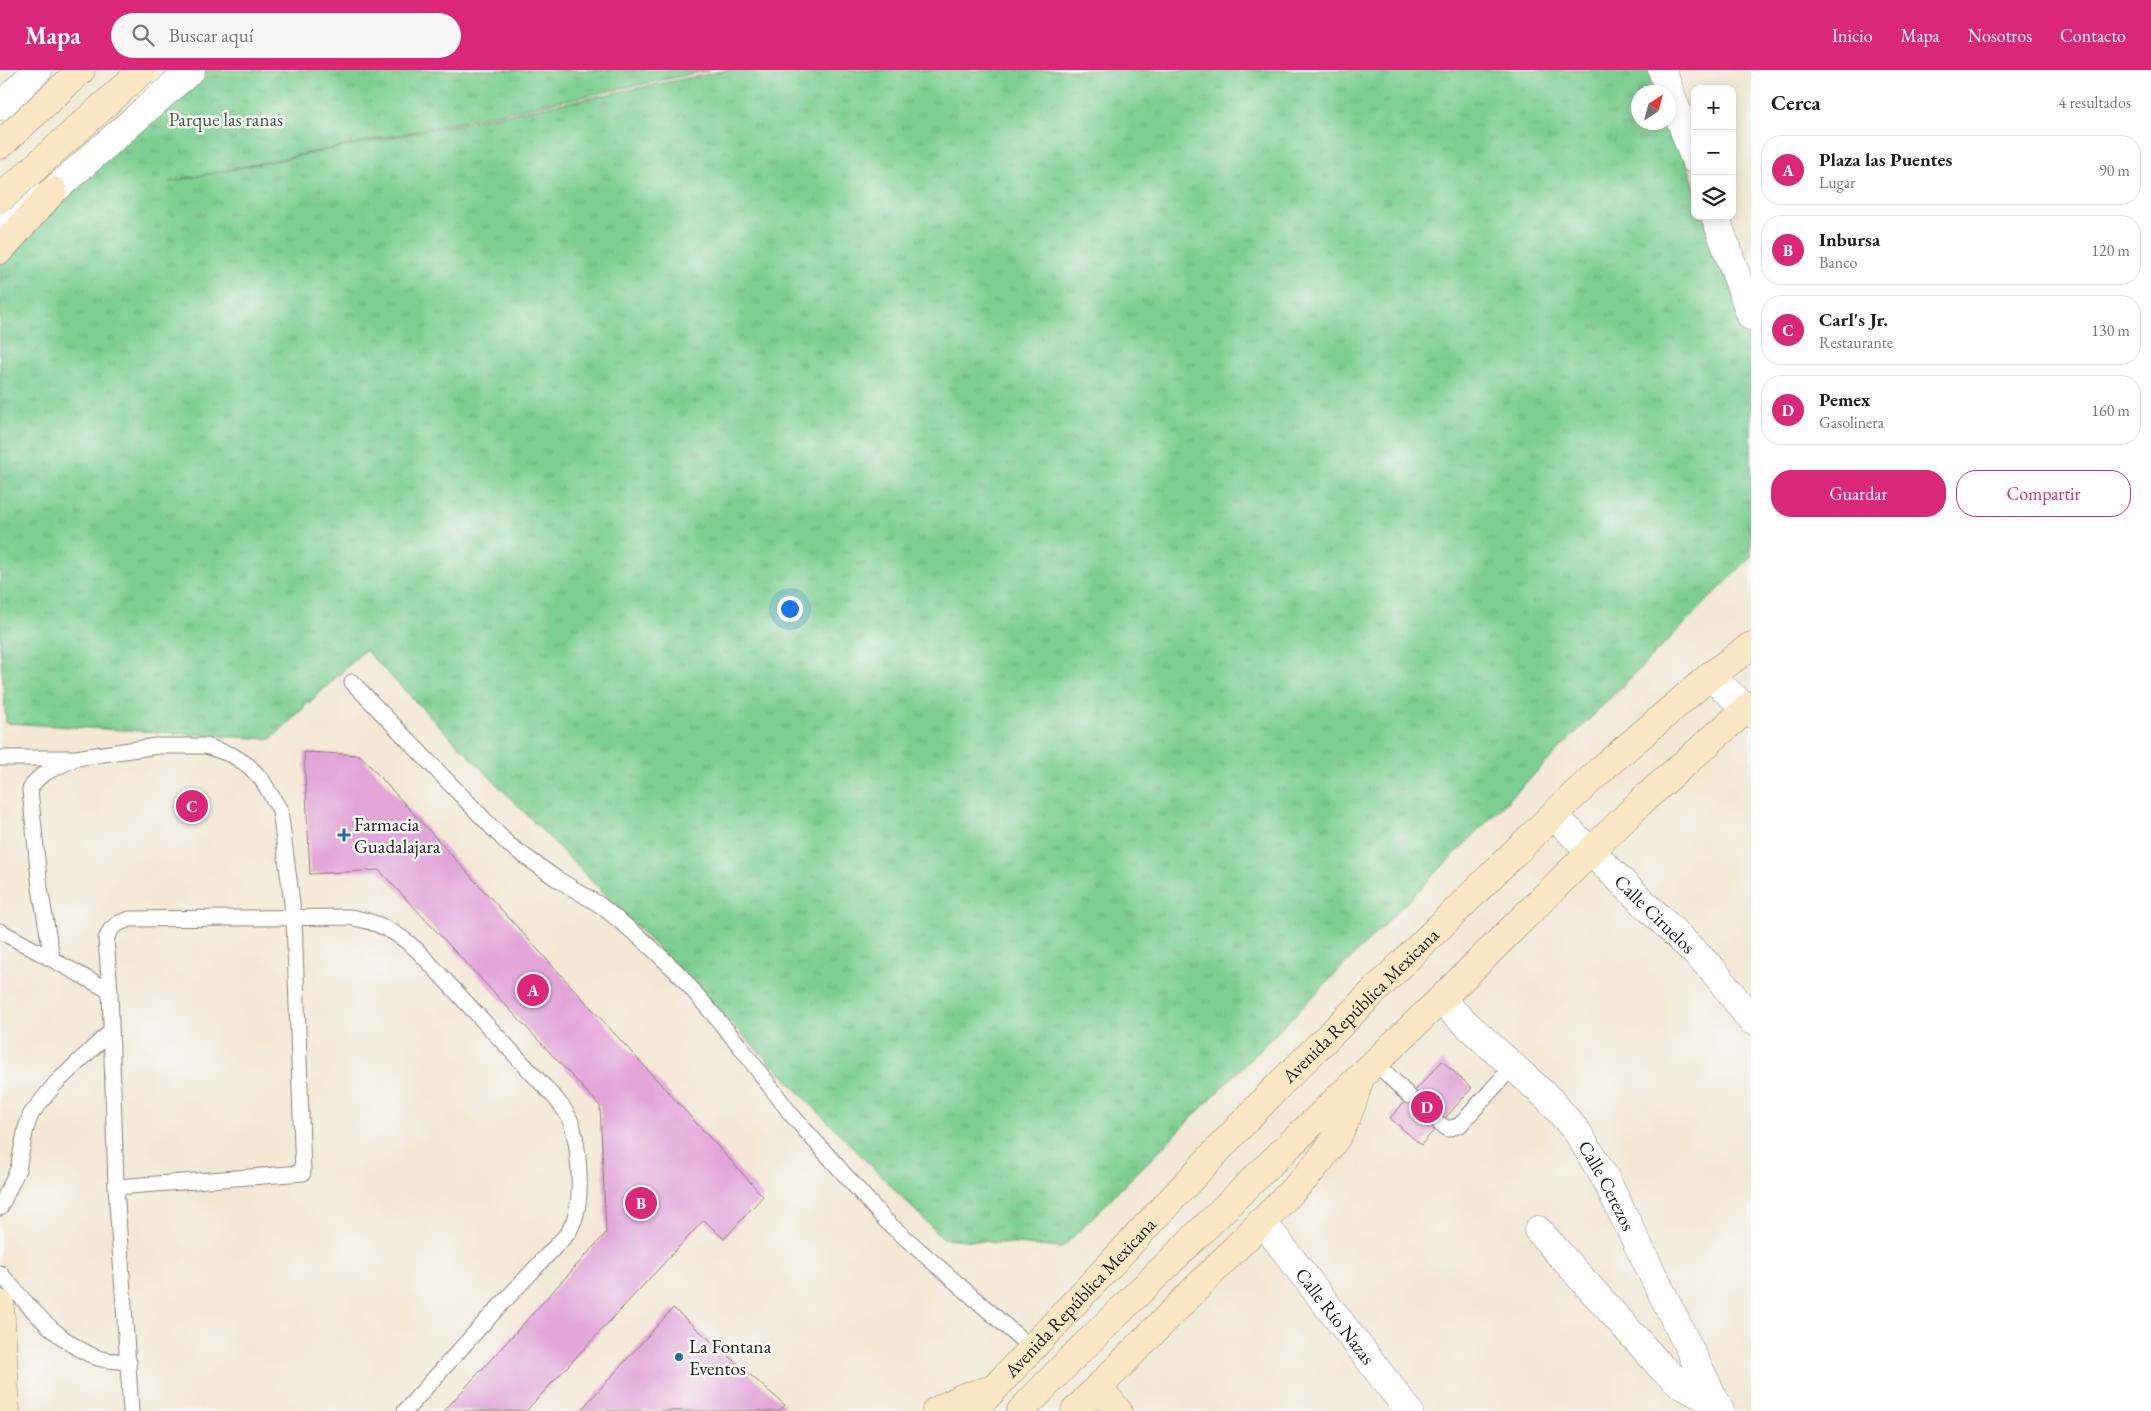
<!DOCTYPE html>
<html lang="es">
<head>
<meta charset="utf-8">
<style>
  :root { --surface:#fff; --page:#f6f6f6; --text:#202124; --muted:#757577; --line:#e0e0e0; --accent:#db2777 }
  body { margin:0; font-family:"EB Garamond",serif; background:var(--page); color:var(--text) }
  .controls { position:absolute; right:15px; top:15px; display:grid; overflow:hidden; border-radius:10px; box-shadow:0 2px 12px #0003 }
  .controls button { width:45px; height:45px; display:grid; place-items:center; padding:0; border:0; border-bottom:1px solid var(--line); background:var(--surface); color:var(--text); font:25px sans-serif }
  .compass { position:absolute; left:1631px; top:15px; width:45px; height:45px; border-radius:50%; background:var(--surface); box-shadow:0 2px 12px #0003; rotate:36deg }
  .you { position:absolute; left:789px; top:538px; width:18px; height:18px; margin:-12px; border:4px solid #fff; border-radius:50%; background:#1a73e8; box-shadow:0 0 0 8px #1a73e833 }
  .badge { display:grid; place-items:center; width:32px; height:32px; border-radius:50%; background:var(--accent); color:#fff; font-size:16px; font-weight:700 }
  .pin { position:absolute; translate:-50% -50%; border:2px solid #fff; box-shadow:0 1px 5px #0006 }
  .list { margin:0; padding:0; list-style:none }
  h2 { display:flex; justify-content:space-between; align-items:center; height:65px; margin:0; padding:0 20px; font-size:21px }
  h2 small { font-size:16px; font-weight:400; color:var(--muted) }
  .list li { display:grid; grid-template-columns:32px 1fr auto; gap:15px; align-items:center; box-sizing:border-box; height:70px; margin:0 10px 10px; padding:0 10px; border:1px solid var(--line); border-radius:20px }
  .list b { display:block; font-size:19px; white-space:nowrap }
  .list p { margin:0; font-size:16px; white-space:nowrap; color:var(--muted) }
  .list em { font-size:16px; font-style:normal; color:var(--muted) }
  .actions { display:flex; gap:10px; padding:15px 20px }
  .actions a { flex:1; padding:11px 0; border:1px solid var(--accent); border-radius:20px; text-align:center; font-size:18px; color:var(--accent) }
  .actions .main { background:var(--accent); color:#fff }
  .icon { flex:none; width:28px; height:28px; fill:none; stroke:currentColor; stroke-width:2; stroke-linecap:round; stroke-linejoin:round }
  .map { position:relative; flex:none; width:1751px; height:1341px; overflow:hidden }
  header { display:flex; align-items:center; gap:30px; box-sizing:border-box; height:70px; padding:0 25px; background:var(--accent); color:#fff }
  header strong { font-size:24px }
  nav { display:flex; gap:28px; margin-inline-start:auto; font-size:18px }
  .search { width:350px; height:45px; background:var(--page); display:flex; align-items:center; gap:12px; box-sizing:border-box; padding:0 18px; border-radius:28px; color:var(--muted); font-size:19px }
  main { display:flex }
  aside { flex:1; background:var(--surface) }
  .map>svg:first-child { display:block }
  .park { fill:url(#park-tufts); stroke:#4c7656 }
  .building { fill:#e2a5d8 }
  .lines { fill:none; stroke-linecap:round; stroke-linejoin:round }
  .lane-casing { stroke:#888278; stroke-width:17 }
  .street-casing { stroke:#888278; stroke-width:29 }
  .secondary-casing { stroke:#888278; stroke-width:29 }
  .lane { stroke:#fff; stroke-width:15 }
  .street { stroke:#fff; stroke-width:28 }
  .secondary { stroke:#fae7c3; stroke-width:28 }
  .secondary-bridge-casing { stroke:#888278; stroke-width:29; stroke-linecap:butt }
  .secondary-bridge { stroke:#fae7c3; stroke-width:28 }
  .poi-dot { fill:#1f6fb2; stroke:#f6f6f2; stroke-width:2 }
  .labels { text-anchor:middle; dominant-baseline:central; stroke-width:5; stroke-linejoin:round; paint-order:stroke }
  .park-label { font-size:19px; fill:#3e5b45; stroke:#f6f6f2 }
  .poi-label { font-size:19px; fill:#1c1c1c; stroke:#f6f6f2; text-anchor:start }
  .street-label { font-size:19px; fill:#1c1c1c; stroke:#f6f6f2 }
</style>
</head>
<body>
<header>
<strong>Mapa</strong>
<div class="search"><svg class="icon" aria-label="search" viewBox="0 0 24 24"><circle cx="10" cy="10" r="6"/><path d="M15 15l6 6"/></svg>Buscar aquí</div>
<nav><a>Inicio</a><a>Mapa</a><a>Nosotros</a><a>Contacto</a></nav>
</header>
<main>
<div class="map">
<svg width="1751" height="1341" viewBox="0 0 1751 1341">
  <defs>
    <pattern id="park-tufts" width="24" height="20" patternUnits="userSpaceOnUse" patternTransform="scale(1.25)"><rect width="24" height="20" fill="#7ccf91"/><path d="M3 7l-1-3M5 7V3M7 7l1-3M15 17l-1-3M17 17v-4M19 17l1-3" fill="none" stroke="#6bb17c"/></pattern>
  </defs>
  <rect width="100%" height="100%" fill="#f6f6f2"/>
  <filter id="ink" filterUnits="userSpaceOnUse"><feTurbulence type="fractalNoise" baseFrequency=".02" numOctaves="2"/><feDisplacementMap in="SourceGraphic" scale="10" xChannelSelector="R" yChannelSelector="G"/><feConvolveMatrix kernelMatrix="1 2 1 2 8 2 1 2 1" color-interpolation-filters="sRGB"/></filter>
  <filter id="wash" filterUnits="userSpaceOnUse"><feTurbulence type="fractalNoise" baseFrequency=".0096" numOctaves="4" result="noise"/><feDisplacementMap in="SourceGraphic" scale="20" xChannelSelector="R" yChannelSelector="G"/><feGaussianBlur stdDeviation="1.12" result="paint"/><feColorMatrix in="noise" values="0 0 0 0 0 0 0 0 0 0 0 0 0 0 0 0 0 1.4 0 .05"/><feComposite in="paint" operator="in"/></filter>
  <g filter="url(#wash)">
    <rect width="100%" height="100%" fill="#f3e8d4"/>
    <!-- park -->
    <path class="park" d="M207 0H711L169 112 728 0H1652L1660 22H1638V52H1668L1669 45 1695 116V146H1706L1751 268V487L1062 1178 942 1168 365 580 271 669 6 653 0 572V184L125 70Z"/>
    <g id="blocks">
      <!-- building -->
      <path class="building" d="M304 682 360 685 763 1126 724 1169 704 1150 526 1341H444L606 1163 600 1036 379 800 310 804Z
        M1442 991 1472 1018 1421 1075 1390 1048Z
        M673 1238 785 1335 780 1341H580Z"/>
    </g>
  </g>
  <g filter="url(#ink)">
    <use href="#blocks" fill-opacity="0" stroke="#888278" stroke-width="1"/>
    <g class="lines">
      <defs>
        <path id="lane" d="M352 612 508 774 554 807 600 835 643 870 680 905 739 975 790 1043 886 1151 1031 1278
          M0 688H76L157 676H206L232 685 249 696 262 710 280 740 294 849 303 1103 116 1117
          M0 861 110 921
          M52 888 40 818 30 720C37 703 56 698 72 690
          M1375 992 1409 1026
          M1440 1054 1448 1059 1460 1055 1513 996
          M0 1138 18 1099 26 1058 31 1044 55 1014 110 962
          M0 1203C29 1236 56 1272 98 1288 107 1291 119 1291 129 1292
          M131 1341 116 1117 110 921 106 869 111 859 119 853 130 849 349 847C377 851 397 862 418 881L556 1029C563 1037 569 1045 572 1055 579 1077 582 1123 576 1144 575 1150 571 1156 569 1162L482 1255 405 1341"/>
        <g id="street">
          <path d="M1662 0 1695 90"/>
          <path d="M0 36 38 0"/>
          <path d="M1715 146 1751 246"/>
          <path d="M0 157 53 121 191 0"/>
          <path d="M1710 606 1751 643"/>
          <path id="s1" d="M1553 745 1713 900 1751 950"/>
          <path id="s2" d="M1440 930 1550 1030 1578 1063 1605 1108 1720 1341"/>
          <path id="s3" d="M1262 1151 1409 1341"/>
          <path d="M1538 1160 1662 1298 1682 1315 1717 1334"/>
        </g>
        <g id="secondary">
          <path d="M0 75 81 0"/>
          <path d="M0 180 53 121"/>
          <path d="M0 1234 6 1341"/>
          <path d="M1098 1317 1118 1341"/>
          <path d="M936 1341 964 1327 993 1319"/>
          <path id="s4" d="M973 1341 1276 1018 1553 745 1604 697 1710 606 1751 576"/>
          <path d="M1021 1341 1068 1292 1246 1117 1440 930 1643 730 1751 635"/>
          <path d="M1075 1341 1305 1108C1337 1071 1347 1055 1360 1008"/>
        </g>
      </defs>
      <!-- lane casing -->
      <use href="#lane" class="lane-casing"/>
      <!-- street casing -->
      <use href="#street" class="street-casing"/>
      <!-- secondary casing -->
      <use href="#secondary" class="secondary-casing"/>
      <!-- lane -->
      <use href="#lane" class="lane"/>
      <!-- street -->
      <use href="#street" class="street"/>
      <!-- secondary -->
      <use href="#secondary" class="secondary"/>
      <defs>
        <path id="secondary-bridge" d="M0 129 143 0"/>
      </defs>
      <!-- secondary-bridge casing -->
      <use href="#secondary-bridge" class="secondary-bridge-casing"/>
      <!-- secondary-bridge -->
      <use href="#secondary-bridge" class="secondary-bridge"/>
    </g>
  </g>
  <!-- markers -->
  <g class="poi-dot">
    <path d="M341.5 757.5h5v5h5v5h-5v5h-5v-5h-5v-5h5z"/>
    <circle cx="679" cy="1287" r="5"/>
  </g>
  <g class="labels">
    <!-- park labels -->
    <g class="park-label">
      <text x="226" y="49">Parque las ranas</text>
    </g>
    <!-- poi labels -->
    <g class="poi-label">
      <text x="354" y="754">Farmacia<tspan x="354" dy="22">Guadalajara</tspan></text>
      <text x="689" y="1276">La Fontana<tspan x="689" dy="22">Eventos</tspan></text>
    </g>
    <!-- street labels -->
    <g class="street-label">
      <text stroke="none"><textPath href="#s1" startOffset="142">Calle Ciruelos</textPath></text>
      <text stroke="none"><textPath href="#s4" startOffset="561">Avenida República Mexicana</textPath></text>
      <text stroke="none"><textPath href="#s2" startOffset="252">Calle Cerezos</textPath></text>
      <text stroke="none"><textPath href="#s4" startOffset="156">Avenida República Mexicana</textPath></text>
      <text stroke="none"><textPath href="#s3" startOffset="120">Calle Río Nazas</textPath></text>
    </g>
  </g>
</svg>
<div class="controls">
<button>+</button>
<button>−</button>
<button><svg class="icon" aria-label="layers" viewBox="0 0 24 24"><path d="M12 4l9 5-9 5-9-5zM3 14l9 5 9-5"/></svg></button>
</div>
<svg class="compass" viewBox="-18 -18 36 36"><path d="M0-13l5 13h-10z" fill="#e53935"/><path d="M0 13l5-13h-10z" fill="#757577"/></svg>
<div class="you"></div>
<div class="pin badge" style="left:533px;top:920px">A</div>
<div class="pin badge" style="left:641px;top:1133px">B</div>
<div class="pin badge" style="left:192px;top:736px">C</div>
<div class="pin badge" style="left:1427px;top:1037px">D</div>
</div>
<aside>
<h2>Cerca<small>4 resultados</small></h2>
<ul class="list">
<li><span class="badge">A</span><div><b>Plaza las Puentes</b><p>Lugar</p></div><em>90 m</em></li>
<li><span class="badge">B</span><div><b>Inbursa</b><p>Banco</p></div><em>120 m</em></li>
<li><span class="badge">C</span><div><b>Carl's Jr.</b><p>Restaurante</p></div><em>130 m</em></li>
<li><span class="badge">D</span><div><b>Pemex</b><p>Gasolinera</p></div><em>160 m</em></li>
</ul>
<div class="actions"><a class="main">Guardar</a><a>Compartir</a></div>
</aside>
</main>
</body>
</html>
